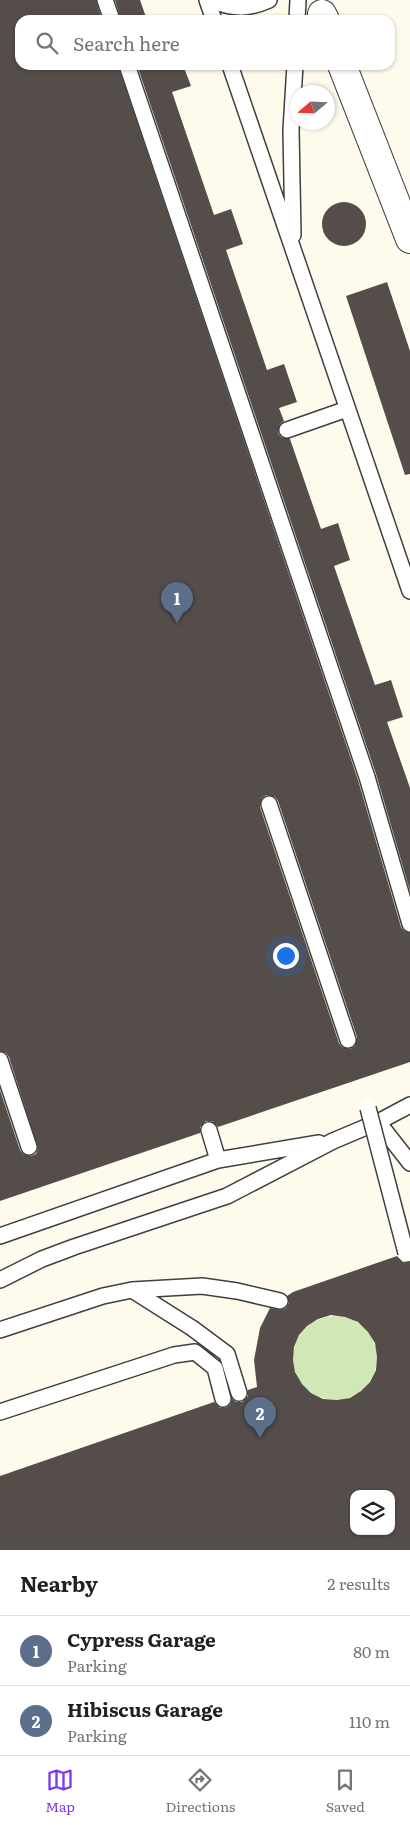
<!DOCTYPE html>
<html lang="en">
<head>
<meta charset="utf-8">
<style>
  :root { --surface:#fff; --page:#f6f6f6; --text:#202124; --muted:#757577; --line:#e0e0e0; --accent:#7c3aed }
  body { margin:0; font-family:Literata,serif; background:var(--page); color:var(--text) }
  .controls { position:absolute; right:15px; bottom:15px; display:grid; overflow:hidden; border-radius:10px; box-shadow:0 1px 4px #0004 }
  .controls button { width:45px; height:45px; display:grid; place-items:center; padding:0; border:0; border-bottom:1px solid var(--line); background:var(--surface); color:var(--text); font:25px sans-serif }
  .compass { position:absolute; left:290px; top:85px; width:45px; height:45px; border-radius:50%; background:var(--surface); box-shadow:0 1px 4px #0004; rotate:251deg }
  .you { position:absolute; left:285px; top:955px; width:18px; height:18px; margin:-12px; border:4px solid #fff; border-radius:50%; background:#1a73e8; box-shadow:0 0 0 8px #1a73e833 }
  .badge { display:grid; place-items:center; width:32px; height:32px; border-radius:50%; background:var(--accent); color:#fff; font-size:16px; font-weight:700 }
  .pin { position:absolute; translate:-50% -41px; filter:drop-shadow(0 1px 2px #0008) }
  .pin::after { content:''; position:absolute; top:26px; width:18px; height:15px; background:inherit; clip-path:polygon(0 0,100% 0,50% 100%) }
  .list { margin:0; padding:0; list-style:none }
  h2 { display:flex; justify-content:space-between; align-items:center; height:65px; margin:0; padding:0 20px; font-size:21px }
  h2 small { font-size:16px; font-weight:400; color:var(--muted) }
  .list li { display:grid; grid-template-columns:32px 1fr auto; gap:15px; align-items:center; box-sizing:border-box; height:70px; padding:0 20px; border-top:1px solid var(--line) }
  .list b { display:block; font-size:19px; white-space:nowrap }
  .list p { margin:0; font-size:16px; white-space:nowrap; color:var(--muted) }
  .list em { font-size:16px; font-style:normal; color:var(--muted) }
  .icon { flex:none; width:28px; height:28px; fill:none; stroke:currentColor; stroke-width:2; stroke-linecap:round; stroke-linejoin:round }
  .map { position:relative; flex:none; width:410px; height:1550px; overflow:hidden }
  .search { position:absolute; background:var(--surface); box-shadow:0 1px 4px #0004; left:15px; right:15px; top:15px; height:55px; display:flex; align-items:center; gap:12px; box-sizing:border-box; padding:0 18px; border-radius:15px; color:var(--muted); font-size:19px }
  .sheet { height:205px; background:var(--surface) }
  nav { display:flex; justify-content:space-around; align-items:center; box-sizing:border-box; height:70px; border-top:1px solid var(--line); background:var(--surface); font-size:14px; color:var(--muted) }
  nav a { display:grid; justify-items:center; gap:2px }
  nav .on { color:var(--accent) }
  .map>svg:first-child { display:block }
  .green { fill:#d1e8b6 }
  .building { fill:#554d49; fill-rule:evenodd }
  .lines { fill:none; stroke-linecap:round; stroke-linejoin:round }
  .service-casing { stroke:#3f3f3f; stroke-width:18 }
  .minor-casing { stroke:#3f3f3f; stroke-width:30 }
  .service { stroke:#fff; stroke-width:15 }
  .minor { stroke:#fff; stroke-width:28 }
  .service-bridge-casing { stroke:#3f3f3f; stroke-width:18; stroke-linecap:butt }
  .service-bridge { stroke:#fff; stroke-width:15 }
</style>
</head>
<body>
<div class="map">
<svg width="410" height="1550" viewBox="0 0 410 1550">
  <rect width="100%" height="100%" fill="#fffbec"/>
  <!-- green -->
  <path class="green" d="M293 1358a42 42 0 1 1 84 0a42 42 0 1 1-84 0Z"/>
  <!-- building -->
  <path class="building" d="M0 0H96L102 20H20V65H118L358 780 401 927 404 931 410 933V1062L218 1127 212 1121H206L200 1127V1133L0 1201V1090L20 1150 23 1154 31 1156 36 1154 38 1148 9 1057 6 1053 0 1051ZM266 795 275 797 278 801 357 1037 355 1046 350 1049 342 1047 339 1043 260 807 262 798Z
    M115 0H140L147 20H121Z
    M137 65H183L191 86 172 92 214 215 231 209 243 244 226 250 267 370 284 364 297 402 279 408 284 421 280 424 278 433 281 437 290 439 321 529 338 523 350 560 334 566 375 685 391 680 403 717 387 722 410 788V891L376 774Z
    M322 224a22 22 0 1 1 44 0a22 22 0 1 1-44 0Z
    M387 282 410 351V474L405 475 346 296Z
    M397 1256 403 1262 410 1261V1550H0V1476L214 1402 220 1408H225L230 1405 232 1399 236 1402H242L248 1396V1390L257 1387 254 1360 260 1328 270 1308 282 1310 286 1308 289 1303 287 1296 293 1292ZM331 1315 345 1317 358 1322 368 1332 375 1343 377 1357 376 1370 370 1382 361 1391 350 1398 337 1400 323 1399 311 1393 302 1384 295 1372 293 1360 294 1347 299 1335 307 1326 318 1319ZM354 1494H391V1531H354Z"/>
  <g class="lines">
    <defs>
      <path id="service" d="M105 0 112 20
        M207 0 214 20
        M210 0C234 9 246 10 269 0
        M297 20 298 0
        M127 65 367 777 410 924
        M230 65 410 591
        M293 235 291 130 295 65
        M287 430 347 409
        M269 804 348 1040
        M0 1060 29 1147
        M378 1122 410 1163
        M209 1130 218 1160
        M0 1236 218 1160 319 1143
        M0 1280 42 1259 74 1247 227 1196 333 1141 378 1122 410 1105
        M132 1290 192 1328 227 1354 239 1393
        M0 1330 103 1296 132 1290 202 1286 237 1291 280 1301
        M0 1412 174 1355 195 1352 215 1368 223 1399"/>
      <path id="minor" d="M322 14 325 20
        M342 65 410 239"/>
    </defs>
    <!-- service casing -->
    <use href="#service" class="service-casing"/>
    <!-- minor casing -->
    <use href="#minor" class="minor-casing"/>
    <!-- service -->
    <use href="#service" class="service"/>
    <!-- minor -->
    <use href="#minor" class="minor"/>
    <defs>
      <path id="service-bridge" d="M368 1108 406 1253"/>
    </defs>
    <!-- service-bridge casing -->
    <use href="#service-bridge" class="service-bridge-casing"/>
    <!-- service-bridge -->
    <use href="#service-bridge" class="service-bridge"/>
  </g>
</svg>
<div class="controls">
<button><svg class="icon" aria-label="layers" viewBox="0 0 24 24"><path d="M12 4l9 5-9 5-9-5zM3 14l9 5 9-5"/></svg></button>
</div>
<svg class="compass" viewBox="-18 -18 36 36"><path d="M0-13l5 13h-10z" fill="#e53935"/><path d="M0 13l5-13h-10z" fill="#757577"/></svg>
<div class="you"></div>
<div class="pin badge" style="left:177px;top:623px;background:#5c6f8a">1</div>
<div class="pin badge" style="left:260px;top:1438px;background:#5c6f8a">2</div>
<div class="search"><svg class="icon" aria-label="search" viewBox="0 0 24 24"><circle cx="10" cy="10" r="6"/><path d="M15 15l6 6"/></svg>Search here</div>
</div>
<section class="sheet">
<h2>Nearby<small>2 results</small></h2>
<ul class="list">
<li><span class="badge" style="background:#5c6f8a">1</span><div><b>Cypress Garage</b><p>Parking</p></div><em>80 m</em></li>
<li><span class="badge" style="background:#5c6f8a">2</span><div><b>Hibiscus Garage</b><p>Parking</p></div><em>110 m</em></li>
</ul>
</section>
<nav>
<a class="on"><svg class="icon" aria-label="map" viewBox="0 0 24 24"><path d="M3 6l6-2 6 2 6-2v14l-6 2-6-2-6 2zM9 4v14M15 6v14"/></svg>Map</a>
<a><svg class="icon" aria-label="directions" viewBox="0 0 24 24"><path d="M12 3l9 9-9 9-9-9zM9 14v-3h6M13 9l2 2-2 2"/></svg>Directions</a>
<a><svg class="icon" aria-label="saved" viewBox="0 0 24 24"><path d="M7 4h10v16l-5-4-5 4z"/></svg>Saved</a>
</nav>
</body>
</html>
